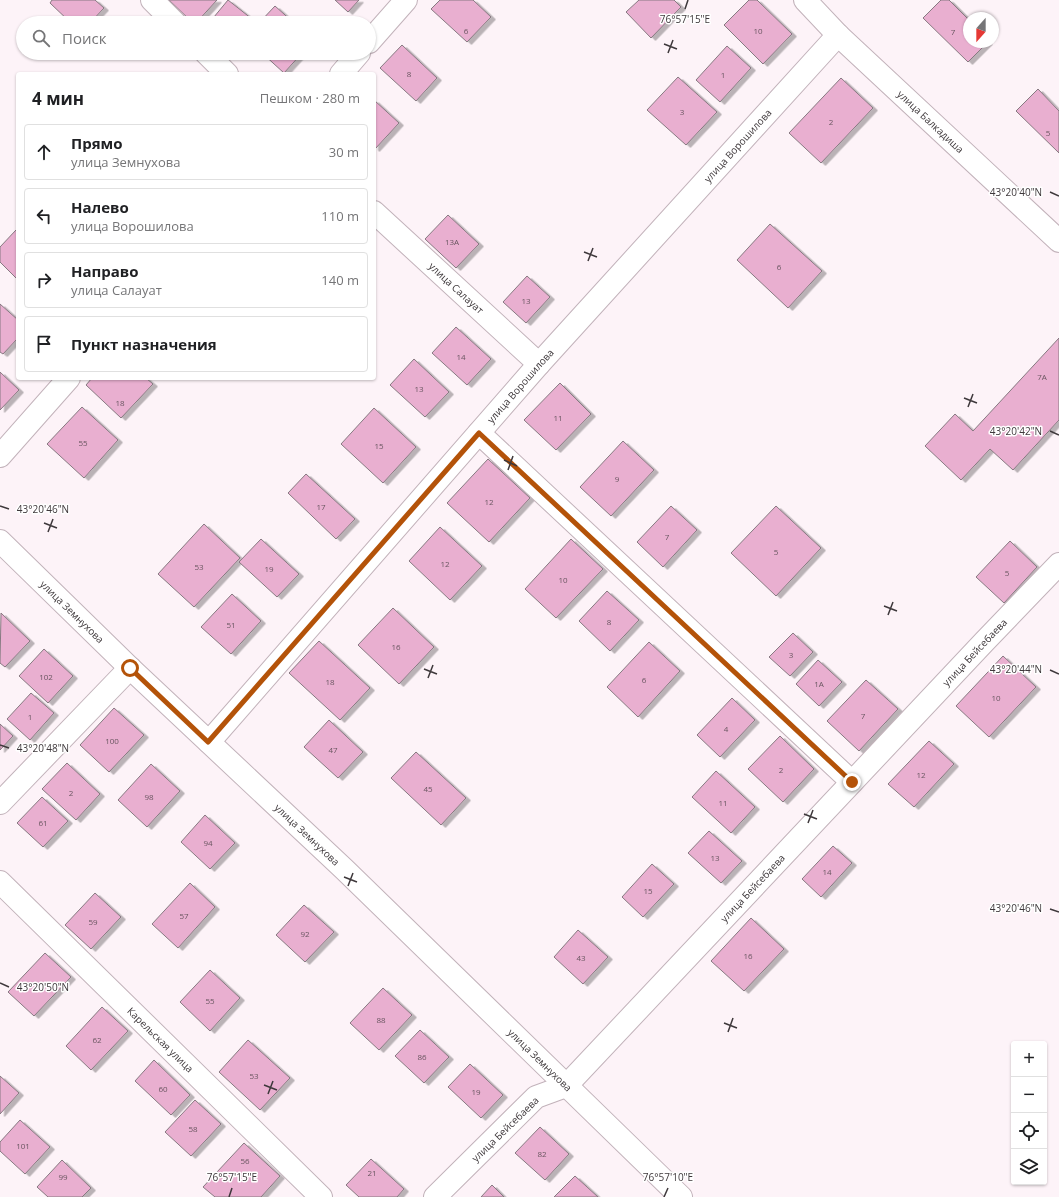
<!DOCTYPE html>
<html lang="ru">
<head>
<meta charset="utf-8">
<style>
  :root { --surface:#fff; --page:#f6f6f6; --text:#202124; --muted:#757577; --line:#e0e0e0 }
  body { margin:0; font-family:"Open Sans",sans-serif; background:var(--page); color:var(--text) }
  .controls { position:absolute; right:12px; bottom:12px; display:grid; overflow:hidden; border-radius:4px; box-shadow:0 1px 3px #0004 }
  .controls button { width:36px; height:36px; display:grid; place-items:center; padding:0; border:0; border-bottom:1px solid var(--line); background:var(--surface); color:var(--text); font:20px sans-serif }
  .compass { position:absolute; left:963px; top:12px; width:36px; height:36px; border-radius:50%; background:var(--surface); box-shadow:0 1px 3px #0004; rotate:201deg }
  .stop { position:absolute; width:12px; height:12px; margin:-9px; border:3px solid #b45309; border-radius:50%; background:#fff }
  .stop.end { background:#b45309; border-color:#fff; box-shadow:0 1px 4px #0008 }
  .list { margin:0; padding:0; list-style:none }
  h2 { display:flex; justify-content:space-between; align-items:center; height:52px; margin:0; padding:0 16px; font-size:17px }
  h2 small { font-size:13px; font-weight:400; color:var(--muted) }
  .list li { display:grid; grid-template-columns:26px 1fr auto; gap:12px; align-items:center; box-sizing:border-box; height:56px; margin:0 8px 8px; padding:0 8px; border:1px solid var(--line); border-radius:4px }
  .list b { display:block; font-size:15px; white-space:nowrap }
  .list p { margin:0; font-size:13px; white-space:nowrap; color:var(--muted) }
  .list em { font-size:13px; font-style:normal; color:var(--muted) }
  .icon { flex:none; width:22px; height:22px; fill:none; stroke:currentColor; stroke-width:2; stroke-linecap:round; stroke-linejoin:round }
  .map { position:relative; flex:none; width:1059px; height:1197px; overflow:hidden }
  .search { position:absolute; background:var(--surface); box-shadow:0 1px 3px #0004; left:16px; top:16px; width:360px; height:44px; display:flex; align-items:center; gap:10px; box-sizing:border-box; padding:0 14px; border-radius:22px; color:var(--muted); font-size:15px }
  .panel { position:absolute; background:var(--surface); box-shadow:0 1px 3px #0004; left:16px; top:72px; width:360px; height:308px; border-radius:4px }
  .map>svg:first-child { display:block }
  .building { fill:#e9afd0; stroke:#877981; filter:url(#shadow) }
  .lines { fill:none; stroke-linecap:round; stroke-linejoin:round }
  .minor-casing { stroke:#c2b2ba; stroke-width:24 }
  .tertiary-casing { stroke:#c2b2ba; stroke-width:24 }
  .minor { stroke:#fff; stroke-width:22 }
  .tertiary { stroke:#fff; stroke-width:22 }
  .route { stroke:#b45309; stroke-width:5 }
  .ticks { fill:none; stroke:#3e383b; stroke-width:1.5 }
  .labels { text-anchor:middle; dominant-baseline:central; stroke-width:3; stroke-linejoin:round; paint-order:stroke }
  .number-label { font-size:8px; fill:#695660 }
  .street-label { font-size:10px; fill:#3e383b; stroke:#fff }
  .ticks-label { font-size:10px; text-anchor:middle; fill:#3e383b; stroke:#fff; stroke-width:3; stroke-linejoin:round; paint-order:stroke }
</style>
</head>
<body>
<div class="map">
<svg width="1059" height="1197" viewBox="0 0 1059 1197">
  <defs>
    <filter id="shadow"><feDropShadow dx="4.5" dy="2.5" stdDeviation="0" flood-color="#0004"/></filter>
  </defs>
  <rect width="100%" height="100%" fill="#fdf3f8"/>
  <!-- building -->
  <path class="building" d="M52 0H95L104 8 90 23H71L50 3Z
    M169 0H217L196 23H193Z
    M228 0 252 19 248 23H209Z
    M335 0H359L348 12Z
    M440 0H473L491 17 467 42 431 9Z
    M639 0H674L681 7 651 38 626 12Z
    M749 0H757L792 34 763 64 724 25Z
    M941 0H949L969 20V42H988L968 62 923 18Z
    M275 6 294 23H259Z
    M402 45 437 78 416 101 380 68Z
    M727 46 751 68 720 102 696 80Z
    M262 53H302L284 73Z
    M678 77 717 112 686 145 647 110Z
    M841 78 873 108 821 163 789 133Z
    M1038 89 1059 111V153L1016 111Z
    M374 100 399 123 375 149 374 148Z
    M448 215 479 244 456 268 425 239Z
    M770 224 822 271 788 308 737 260Z
    M16 230 18 231 17 279 0 262V247Z
    M527 276 550 297 526 323 503 302Z
    M0 304 18 320V338L3 354 0 352Z
    M456 327 491 359 467 385 432 353Z
    M1059 338V420L1013 470 990 449 961 480 925 446 955 414 973 431Z
    M414 359 449 392 425 417 390 385Z
    M0 372 19 390 0 410Z
    M92 378H146L153 384 121 418 86 385Z
    M560 383 591 414 556 450 524 420Z
    M82 407 118 440 84 478 47 444Z
    M374 408 416 447 383 483 341 444Z
    M623 441 654 470 611 516 580 487Z
    M488 459 530 498 489 542 447 503Z
    M306 474 355 519 336 539 288 493Z
    M671 506 697 530 663 567 637 542Z
    M776 506 821 548 776 596 731 553Z
    M204 524 240 558 194 607 158 574Z
    M440 527 482 566 450 600 409 561Z
    M261 539 299 574 277 597 239 562Z
    M571 539 603 569 556 618 525 589Z
    M1010 541 1037 567 1004 603 976 577Z
    M607 591 639 620 610 651 579 621Z
    M232 594 261 621 231 654 201 627Z
    M393 608 434 647 399 684 358 645Z
    M1 613 30 641 5 667 0 663Z
    M793 633 813 652 790 676 769 657Z
    M319 641 370 688 340 720 289 673Z
    M649 642 680 671 638 717 607 687Z
    M44 649 73 676 48 703 19 676Z
    M1003 656 1036 687 989 737 956 706Z
    M818 660 842 682 819 706 796 684Z
    M866 680 898 709 859 751 827 721Z
    M31 693 54 713 30 740 7 719Z
    M732 698 755 720 720 757 697 735Z
    M114 708 144 735 109 772 80 745Z
    M329 720 363 752 338 778 304 747Z
    M0 724 13 736 0 750Z
    M780 736 814 769 783 802 748 769Z
    M929 741 954 764 914 807 888 784Z
    M416 752 466 798 441 825 391 778Z
    M67 763 100 794 76 820 42 789Z
    M151 764 180 791 147 827 118 800Z
    M716 771 755 807 731 833 692 797Z
    M42 797 68 821 43 847 17 823Z
    M205 815 235 843 210 869 181 842Z
    M709 831 742 861 721 883 688 853Z
    M833 846 852 863 821 897 802 879Z
    M652 864 674 884 643 917 622 897Z
    M190 883 215 907 178 948 152 924Z
    M95 893 121 917 91 949 65 925Z
    M304 905 334 932 305 962 276 935Z
    M751 918 784 949 744 991 711 961Z
    M578 930 608 957 583 984 554 957Z
    M45 953 71 977 34 1016 8 992Z
    M210 970 240 998 210 1031 180 1002Z
    M383 988 412 1015 379 1050 350 1023Z
    M102 1007 128 1031 91 1070 66 1046Z
    M420 1030 449 1057 424 1083 395 1056Z
    M248 1040 290 1078 260 1110 219 1072Z
    M154 1060 190 1095 171 1115 135 1081Z
    M470 1064 503 1095 481 1118 448 1087Z
    M0 1076 19 1093 0 1114Z
    M195 1100 221 1124 191 1156 165 1132Z
    M20 1120 50 1147 25 1174 0 1151V1142Z
    M540 1127 569 1154 545 1180 515 1153Z
    M244 1143 280 1176 261 1197H215L203 1187Z
    M371 1159 404 1189 397 1197H359L346 1185Z
    M62 1160 91 1188 82 1197H48L37 1187Z
    M575 1176 598 1197H554Z
    M492 1185 504 1197H481Z"/>
  <g class="lines">
    <defs>
      <g id="minor">
        <path d="M152 0 175 23"/>
        <path id="s1" d="M805 0 838 35 1059 241"/>
        <path d="M369 42 406 0"/>
        <path d="M206 53 227 74"/>
        <path d="M341 74 359 53"/>
        <path id="s2" d="M374 212 539 364"/>
        <path d="M479 433 852 782"/>
        <path d="M0 456 69 378"/>
        <path id="s3" d="M209 742 539 364 838 35"/>
        <path d="M0 803 130 668"/>
        <path id="s4" d="M0 882 321 1197"/>
        <path id="s5" d="M435 1197 536 1097 566 1086 984 642 1059 564"/>
      </g>
      <g id="tertiary">
        <path id="s6" d="M0 541 130 668 344 869 681 1197"/>
      </g>
    </defs>
    <!-- minor casing -->
    <use href="#minor" class="minor-casing"/>
    <!-- tertiary casing -->
    <use href="#tertiary" class="tertiary-casing"/>
    <!-- minor -->
    <use href="#minor" class="minor"/>
    <!-- tertiary -->
    <use href="#tertiary" class="tertiary"/>
  </g>
  <g class="lines">
    <!-- route -->
    <path class="route" d="M130 668 208 742 479 433 852 782"/>
  </g>
  <!-- ticks -->
  <path class="ticks" d="M685 9 688 0M664 44 677 49M668 53 673 40M1050 192 1059 196M584 252 597 257M588 261 593 248M964 398 977 403M968 407 973 394M1050 431 1059 435M504 460 517 466M508 470 513 456M0 506 9 509M44 523 57 528M48 532 53 519M884 606 897 611M888 615 893 602M424 669 437 674M1050 670 1059 674M428 678 433 665M0 745 9 748M804 814 817 819M808 823 813 810M344 877 357 882M348 886 353 873M1050 909 1059 912M0 983 9 987M724 1023 737 1028M728 1032 733 1018M264 1085 277 1090M268 1094 273 1081M229 1197 232 1188M664 1197 668 1188"/>
  <g class="labels">
    <!-- number labels -->
    <g class="number-label">
      <text x="466" y="30">6</text>
      <text x="758" y="30">10</text>
      <text x="953" y="31">7</text>
      <text x="409" y="73">8</text>
      <text x="723" y="74">1</text>
      <text x="682" y="111">3</text>
      <text x="831" y="121">2</text>
      <text x="1048" y="132">5</text>
      <text x="452" y="241">13А</text>
      <text x="779" y="266">6</text>
      <text x="526" y="300">13</text>
      <text x="461" y="356">14</text>
      <text x="1042" y="376">7А</text>
      <text x="419" y="388">13</text>
      <text x="120" y="402">18</text>
      <text x="558" y="417">11</text>
      <text x="83" y="442">55</text>
      <text x="379" y="445">15</text>
      <text x="617" y="478">9</text>
      <text x="489" y="501">12</text>
      <text x="321" y="506">17</text>
      <text x="667" y="536">7</text>
      <text x="776" y="551">5</text>
      <text x="445" y="563">12</text>
      <text x="199" y="566">53</text>
      <text x="269" y="568">19</text>
      <text x="1007" y="572">5</text>
      <text x="563" y="579">10</text>
      <text x="609" y="621">8</text>
      <text x="231" y="624">51</text>
      <text x="396" y="646">16</text>
      <text x="791" y="654">3</text>
      <text x="46" y="676">102</text>
      <text x="644" y="679">6</text>
      <text x="330" y="681">18</text>
      <text x="819" y="683">1А</text>
      <text x="996" y="697">10</text>
      <text x="863" y="715">7</text>
      <text x="30" y="716">1</text>
      <text x="726" y="728">4</text>
      <text x="112" y="740">100</text>
      <text x="333" y="749">47</text>
      <text x="781" y="769">2</text>
      <text x="921" y="774">12</text>
      <text x="428" y="788">45</text>
      <text x="71" y="792">2</text>
      <text x="149" y="796">98</text>
      <text x="723" y="802">11</text>
      <text x="43" y="822">61</text>
      <text x="208" y="842">94</text>
      <text x="715" y="857">13</text>
      <text x="827" y="871">14</text>
      <text x="648" y="890">15</text>
      <text x="184" y="915">57</text>
      <text x="93" y="921">59</text>
      <text x="305" y="933">92</text>
      <text x="748" y="955">16</text>
      <text x="581" y="957">43</text>
      <text x="210" y="1000">55</text>
      <text x="381" y="1019">88</text>
      <text x="97" y="1039">62</text>
      <text x="422" y="1056">86</text>
      <text x="254" y="1075">53</text>
      <text x="163" y="1088">60</text>
      <text x="476" y="1091">19</text>
      <text x="193" y="1128">58</text>
      <text x="23" y="1145">101</text>
      <text x="542" y="1153">82</text>
      <text x="245" y="1160">56</text>
      <text x="372" y="1172">21</text>
      <text x="63" y="1176">99</text>
    </g>
    <!-- street labels -->
    <g class="street-label">
      <text stroke="none"><textPath href="#s1" startOffset="175">улица Балкадиша</textPath></text>
      <text stroke="none"><textPath href="#s3" startOffset="797">улица Ворошилова</textPath></text>
      <text stroke="none"><textPath href="#s2" startOffset="112">улица Салауат</textPath></text>
      <text stroke="none"><textPath href="#s3" startOffset="473">улица Ворошилова</textPath></text>
      <text stroke="none"><textPath href="#s6" startOffset="101">улица Земнухова</textPath></text>
      <text stroke="none"><textPath href="#s5" startOffset="770">улица Бейсебаева</textPath></text>
      <text stroke="none"><textPath href="#s6" startOffset="425">улица Земнухова</textPath></text>
      <text stroke="none"><textPath href="#s5" startOffset="446">улица Бейсебаева</textPath></text>
      <text stroke="none"><textPath href="#s4" startOffset="225">Карельская улица</textPath></text>
      <text stroke="none"><textPath href="#s6" startOffset="749">улица Земнухова</textPath></text>
      <text transform="translate(505 1129) rotate(-44)">улица Бейсебаева</text>
    </g>
  </g>
  <g class="ticks-label">
    <text x="685" y="23">76°57'15"E</text>
    <text x="1016" y="196">43°20'40"N</text>
    <text x="1016" y="435">43°20'42"N</text>
    <text x="43" y="513">43°20'46"N</text>
    <text x="1016" y="673">43°20'44"N</text>
    <text x="43" y="752">43°20'48"N</text>
    <text x="1016" y="912">43°20'46"N</text>
    <text x="43" y="991">43°20'50"N</text>
    <text x="232" y="1181">76°57'15"E</text>
    <text x="668" y="1181">76°57'10"E</text>
  </g>
</svg>
<div class="controls">
<button>+</button>
<button>−</button>
<button><svg class="icon" aria-label="locate" viewBox="0 0 24 24"><circle cx="12" cy="12" r="6"/><path d="M12 2v4M12 18v4M2 12h4M18 12h4"/></svg></button>
<button><svg class="icon" aria-label="layers" viewBox="0 0 24 24"><path d="M12 4l9 5-9 5-9-5zM3 14l9 5 9-5"/></svg></button>
</div>
<svg class="compass" viewBox="-18 -18 36 36"><path d="M0-13l5 13h-10z" fill="#e53935"/><path d="M0 13l5-13h-10z" fill="#757577"/></svg>
<div class="stop" style="left:130px;top:668px"></div>
<div class="stop end" style="left:852px;top:782px"></div>
<div class="search"><svg class="icon" aria-label="search" viewBox="0 0 24 24"><circle cx="10" cy="10" r="6"/><path d="M15 15l6 6"/></svg>Поиск</div>
<section class="panel">
<h2>4 мин<small>Пешком · 280 m</small></h2>
<ul class="list">
<li><svg class="icon" aria-label="ahead" viewBox="0 0 24 24"><path d="M12 20V5M6 11l6-6 6 6"/></svg><div><b>Прямо</b><p>улица Земнухова</p></div><em>30 m</em></li>
<li><svg class="icon" aria-label="left" viewBox="0 0 24 24"><path d="M17 20v-9H6M10 6l-5 5 5 5"/></svg><div><b>Налево</b><p>улица Ворошилова</p></div><em>110 m</em></li>
<li><svg class="icon" aria-label="right" viewBox="0 0 24 24"><path d="M7 20v-9h11M14 6l5 5-5 5"/></svg><div><b>Направо</b><p>улица Салауат</p></div><em>140 m</em></li>
<li><svg class="icon" aria-label="arrive" viewBox="0 0 24 24"><path d="M6 21V4h12l-3 4 3 4H6"/></svg><div><b>Пункт назначения</b></div></li>
</ul>
</section>
</div>
</body>
</html>
